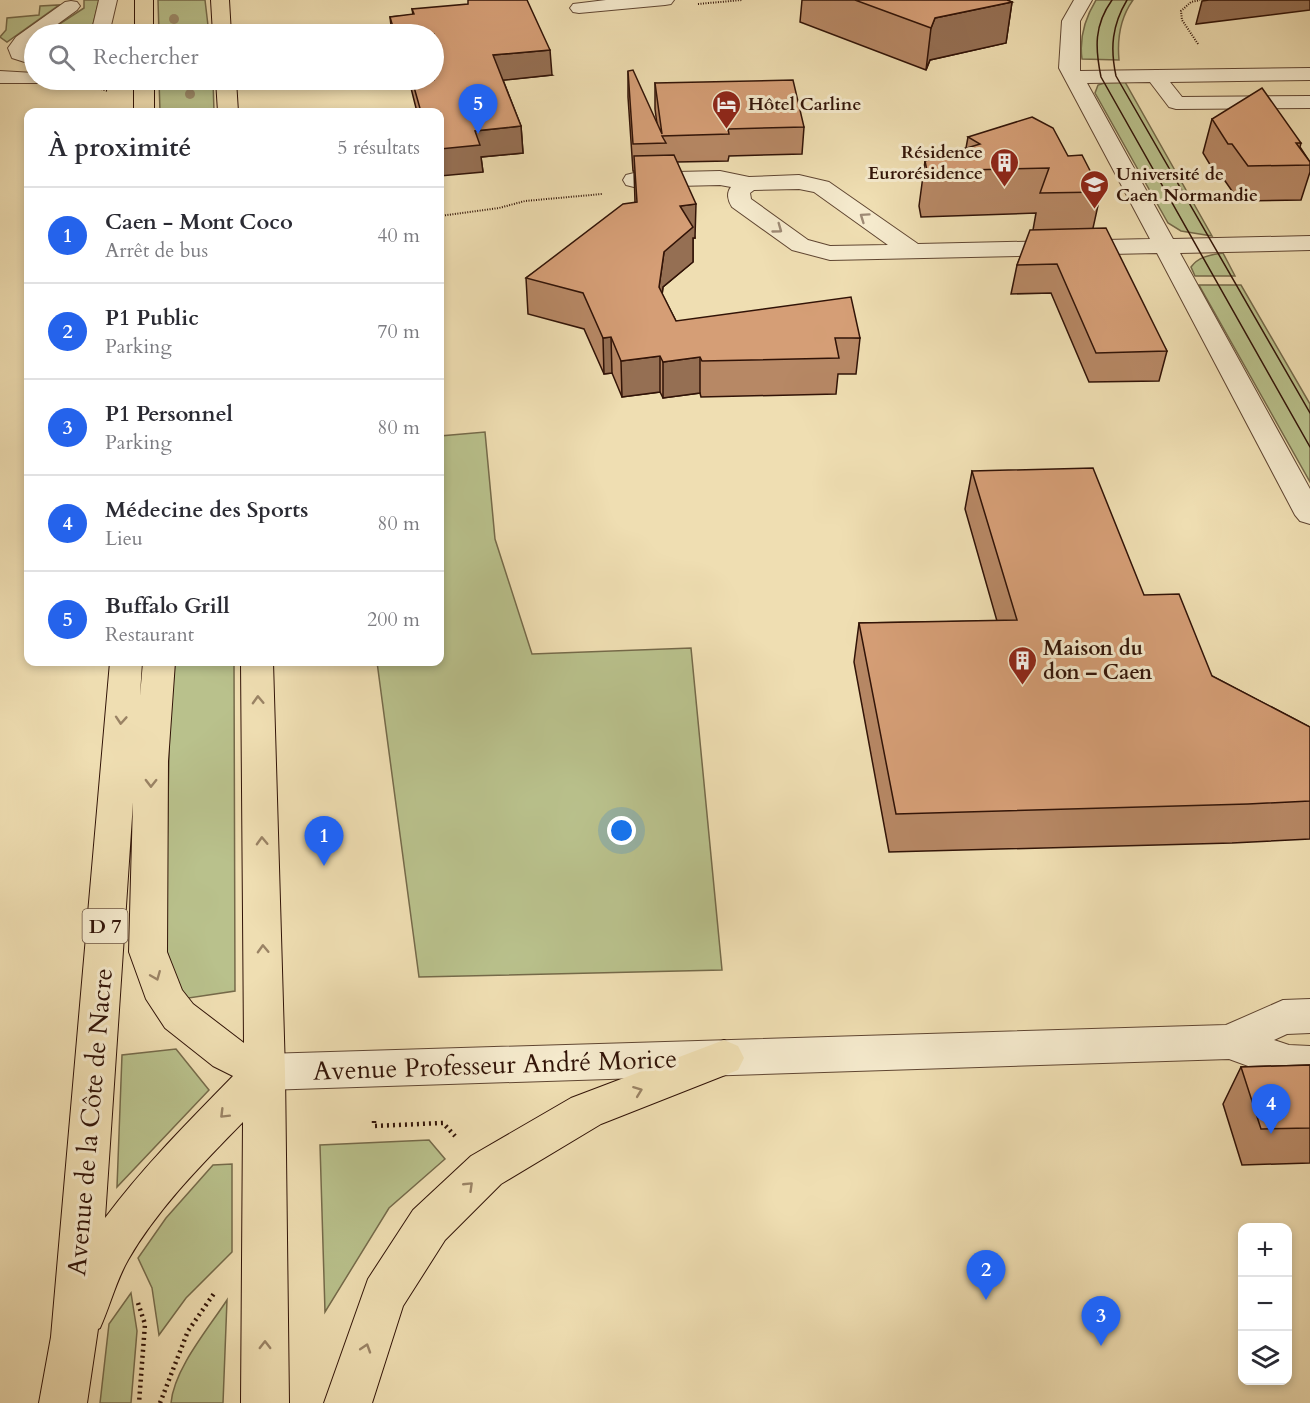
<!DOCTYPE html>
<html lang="fr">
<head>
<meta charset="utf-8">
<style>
  :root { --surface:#fff; --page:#f7f7f7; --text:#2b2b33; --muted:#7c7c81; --line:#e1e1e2; --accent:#2563eb }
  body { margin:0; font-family:Cardo,serif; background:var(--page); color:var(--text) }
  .controls { position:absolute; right:18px; bottom:18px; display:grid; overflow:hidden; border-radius:12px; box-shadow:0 3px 9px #0003 }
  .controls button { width:54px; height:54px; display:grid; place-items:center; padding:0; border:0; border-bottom:2px solid var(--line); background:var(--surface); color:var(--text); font:30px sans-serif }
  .you { position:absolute; left:622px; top:831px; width:21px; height:21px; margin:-15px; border:4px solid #fff; border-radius:50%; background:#1a73e8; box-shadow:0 0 0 9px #1a73e833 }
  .badge { display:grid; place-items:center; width:39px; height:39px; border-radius:50%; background:var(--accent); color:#fff; font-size:20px; font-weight:700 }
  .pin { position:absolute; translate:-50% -50px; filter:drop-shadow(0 2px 3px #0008) }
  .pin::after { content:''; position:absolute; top:32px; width:21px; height:18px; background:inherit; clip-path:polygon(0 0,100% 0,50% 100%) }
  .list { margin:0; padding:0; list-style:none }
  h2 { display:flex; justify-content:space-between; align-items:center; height:78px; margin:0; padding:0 24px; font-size:26px }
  h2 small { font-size:20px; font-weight:400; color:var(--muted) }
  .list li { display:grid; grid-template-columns:39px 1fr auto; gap:18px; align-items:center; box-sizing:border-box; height:96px; padding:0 24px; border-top:2px solid var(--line) }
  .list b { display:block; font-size:22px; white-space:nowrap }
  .list p { margin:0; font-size:20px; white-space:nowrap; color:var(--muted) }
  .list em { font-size:20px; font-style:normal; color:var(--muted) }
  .icon { flex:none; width:33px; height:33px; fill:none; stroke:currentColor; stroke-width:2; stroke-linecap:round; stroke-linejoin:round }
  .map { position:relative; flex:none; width:1310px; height:1403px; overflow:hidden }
  .search { position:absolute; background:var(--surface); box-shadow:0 3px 9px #0003; left:24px; top:24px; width:420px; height:66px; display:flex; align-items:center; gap:15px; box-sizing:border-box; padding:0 21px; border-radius:33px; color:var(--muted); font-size:22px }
  .panel { position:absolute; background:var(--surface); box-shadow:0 3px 9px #0003; left:24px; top:108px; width:420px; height:558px; border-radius:12px }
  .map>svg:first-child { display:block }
  .green { fill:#b9c18c; stroke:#756a4a; stroke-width:1.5 }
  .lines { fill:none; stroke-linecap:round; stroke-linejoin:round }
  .minor-casing { stroke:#604632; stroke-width:2 }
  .major-casing { stroke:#311307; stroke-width:2 }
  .path-far1 { stroke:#311307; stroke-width:2; stroke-dasharray:1 1.5; stroke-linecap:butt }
  .path { stroke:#311307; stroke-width:4.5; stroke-dasharray:2 4; stroke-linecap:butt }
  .minor { fill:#f5eacd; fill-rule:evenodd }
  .major { fill:#efdeb2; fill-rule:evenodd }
  .tram { stroke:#311307; stroke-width:1.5 }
  .tree { fill:#9d8b6a }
  .wall { fill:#b78865; stroke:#311307; stroke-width:1.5 }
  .shaded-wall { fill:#956f53; stroke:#311307; stroke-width:1.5 }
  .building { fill:#d59e76; stroke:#311307; stroke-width:1.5 }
  .oneway { stroke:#9d8974 }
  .oneway2 { stroke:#9a8365 }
  .labels { text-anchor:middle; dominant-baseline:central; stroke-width:6; stroke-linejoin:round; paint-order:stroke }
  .far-poi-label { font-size:18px; font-weight:bold; fill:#311307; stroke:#f5eacd; text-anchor:start }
  .shield { fill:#f5eacd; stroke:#6c5442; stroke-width:1.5 }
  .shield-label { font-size:20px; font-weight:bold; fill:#311307 }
  .poi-label { font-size:21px; font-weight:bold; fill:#311307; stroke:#f5eacd; text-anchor:start }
  .near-street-label { font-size:26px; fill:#311307; stroke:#f5eacd }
</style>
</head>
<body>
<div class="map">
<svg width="1310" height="1403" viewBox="0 0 1310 1403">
  <rect width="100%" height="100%" fill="#efdeb2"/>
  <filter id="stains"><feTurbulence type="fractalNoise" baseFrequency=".00333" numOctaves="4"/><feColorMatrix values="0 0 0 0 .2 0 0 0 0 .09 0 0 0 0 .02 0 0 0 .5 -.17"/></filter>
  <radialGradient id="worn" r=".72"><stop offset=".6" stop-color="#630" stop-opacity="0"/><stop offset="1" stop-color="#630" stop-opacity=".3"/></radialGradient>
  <!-- green -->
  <path class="green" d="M84 0H99L93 25 88 34H44L84 8Z
    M158 0H205L209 34H159Z
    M1096 0H1133C1120 18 1117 38 1119 60L1082 59C1079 37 1085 18 1096 0Z
    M59 5 7 42 0 37 6 30 7 18 39 15 40 6Z
    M159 80H213L214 112H160Z
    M1108 82H1125L1212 236 1181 231 1168 223 1095 93 1098 85Z
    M1223 253 1235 276H1195L1191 267C1199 256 1211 255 1223 253Z
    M1199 285H1241L1310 404V482Z
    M485 432 495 539 532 654 691 648 722 970 419 977 377 662H440V436Z
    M171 662H234L235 991 182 999 165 945Z
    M176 1049 209 1090 117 1187 122 1055Z
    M429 1140 445 1159 389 1208 325 1312 320 1145Z
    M232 1164V1252L186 1298 159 1335 152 1288 138 1258 166 1218 213 1165Z
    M131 1293 137 1331 131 1403H100L109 1324Z
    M227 1300 223 1403H171C174 1369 208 1329 227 1300Z"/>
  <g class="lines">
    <defs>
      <path id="minor" d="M99 0H117L109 34H91Z
        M606 0H674L671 4 665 5 579 13 573 12 570 8 573 4Z
        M1074 0H1092L1080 21V71L1310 68V80L1170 82 1182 97 1310 96V108L1176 109 1169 107 1150 82 1087 83 1173 239 1310 236V250L1180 253 1310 489V524L1300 521 1295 515 1157 253 830 260 792 250 732 207C728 201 726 193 731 187L720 185 634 187 626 185 623 180 626 175 634 173 720 171 749 177 799 175 829 182 918 244 1150 239 1059 68 1062 21ZM799 189 814 192 888 245 830 246 808 240 751 199 750 193 754 190Z
        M71 1 77 2 80 6 77 10 44 34H34V41L28 48V51L34 53V65L12 58 8 48 16 37 65 2Z
        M0 71 34 73V80H44L41 83H0Z
        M1310 999V1033L1287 1034 1274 1040 1289 1045 1310 1046V1082L1289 1081 1229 1059 265 1090 251 1085 245 1072 251 1059 265 1054 1226 1025 1283 1000Z"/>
      <path id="major" d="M135 0H153V34H135Z
        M211 0H229L231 34H213Z
        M134 80H154V112H134Z
        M216 80H236L238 112H218Z
        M110 662H142L140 696 143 662H175L168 761 167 952 182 990 193 1004 244 1043 241 662H273L285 1072 289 1403H241L243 1122C202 1164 158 1208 128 1260 116 1281 110 1306 100 1328L98 1329 87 1403H39L51 1337ZM133 802 129 952 146 999 165 1028 213 1066 233 1076C188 1122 143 1167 105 1218Z
        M724 1040 738 1046 744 1058 738 1070 601 1124 501 1184 445 1240 403 1306 372 1403H324L368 1279 413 1210 471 1156 571 1098Z"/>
    </defs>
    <!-- minor casing -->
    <use href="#minor" class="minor-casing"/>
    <!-- major casing -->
    <use href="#major" class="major-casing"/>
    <!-- path-far1 -->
    <path class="path-far1" d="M698 4 742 0
      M1198 44 1182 20 1181 11 1191 2 1200 0
      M70 80 108 91
      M440 216 499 208 525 201 602 194"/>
    <!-- path -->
    <path class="path" d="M374 1121V1126L443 1123 455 1136
      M138 1303 145 1324 139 1403
      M160 1403 188 1331 215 1292"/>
    <!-- minor -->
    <use href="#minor" class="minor"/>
    <!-- major -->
    <use href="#major" class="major"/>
    <!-- tram -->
    <path class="tram" d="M1112 0C1094 25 1095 48 1101 77L1310 447
      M1127 0C1112 25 1110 48 1116 76L1310 413"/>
  </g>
  <!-- trees -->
  <g class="tree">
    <circle cx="174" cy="19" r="5"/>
    <circle cx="190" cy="94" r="5"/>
  </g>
  <!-- wall -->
  <path class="wall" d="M802 0H1007L1012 2 1006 43 930 60 926 70 800 22Z
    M412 9 552 75 503 80 521 126 523 153 481 157 483 172 440 112H417L410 84H405L404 80H434V34H392L390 17 413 15Z
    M628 71 657 124 655 109V83L804 127 802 154 729 156 728 161 677 162 695 238H693V262L663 287 662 294 676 321 860 338 856 374H838L836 394 701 397 700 393 663 398 660 392 622 397 612 373 604 374 584 329 528 314 526 278 635 202 634 171H633L628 97Z
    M1212 119 1301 143 1300 147 1310 162V172L1301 200 1239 201 1223 178H1218L1203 153Z
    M968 137 1068 156 1101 192 1093 228 1167 351 1159 381 1089 382 1051 293 1011 294 1017 265 1033 230 1036 213 921 217 919 206 925 161 966 148Z
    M972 471 1144 595 1212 676 1310 727V839L1232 843 889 852 854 662 859 623 997 621 965 509Z
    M1310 1065V1163L1242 1165 1223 1104 1241 1067Z"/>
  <!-- shaded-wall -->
  <path class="shaded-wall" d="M1209 0H1310V10L1196 24 1202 1Z
    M1012 2 1006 43 930 60 926 70 931 28 935 18Z
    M550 50 552 75 495 81 493 55Z
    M405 80H409L410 84H405Z
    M521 126 523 153 481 157 483 172 440 176V149L475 131Z
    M696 204 695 238H693V262L663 287 659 322V287L664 252 680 206Z
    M611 337 612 373 604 374 603 338Z
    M660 356V392L622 397 621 361Z
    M700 357V393L663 398V362Z"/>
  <!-- building -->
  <path class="building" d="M468 0H527L550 50 493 55 521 126 475 131 480 145 440 149V112H421L412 80H434V34H395L390 17 414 14 412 9 468 4Z
    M855 0H1007L1012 2 935 18 931 28Z
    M633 70 662 134 655 83 793 80 804 127 728 129 729 134 662 136 666 143 633 144 628 71Z
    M1262 88 1301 143H1296L1310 162V165L1248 166 1232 144H1228L1212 119Z
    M1032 117 1053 128 1068 156 1082 155 1101 192 1040 193 1049 168 927 171 925 161 980 144 968 137Z
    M674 155 696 204 680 206 693 227 664 252 659 287 676 321 851 297 860 338H835L839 358 702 361 700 357 663 362 660 356 621 361 611 337 603 338 583 293 526 278 623 204 637 202 634 156Z
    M1106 228 1167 351 1096 353 1057 264 1017 265 1030 230Z
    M1093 468 1144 595 1179 594 1212 676 1310 727V801L1248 804 896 814 859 623 1017 620 972 471Z
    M1310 1065V1128L1261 1129 1241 1067Z"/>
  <!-- one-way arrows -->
  <defs><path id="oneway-chevron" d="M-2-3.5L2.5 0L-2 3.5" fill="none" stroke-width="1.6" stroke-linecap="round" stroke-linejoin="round" transform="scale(1.5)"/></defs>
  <g class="oneway">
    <use href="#oneway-chevron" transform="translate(864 217) rotate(-145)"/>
    <use href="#oneway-chevron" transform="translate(778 229) rotate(36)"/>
  </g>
  <g class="oneway2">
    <use href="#oneway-chevron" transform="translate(258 700) rotate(-92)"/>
    <use href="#oneway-chevron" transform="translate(121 720) rotate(94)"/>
    <use href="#oneway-chevron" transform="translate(151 783) rotate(91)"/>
    <use href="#oneway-chevron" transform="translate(262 841) rotate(-92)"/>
    <use href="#oneway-chevron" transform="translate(263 949) rotate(-92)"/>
    <use href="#oneway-chevron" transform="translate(156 976) rotate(68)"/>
    <use href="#oneway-chevron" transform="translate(638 1091) rotate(-21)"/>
    <use href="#oneway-chevron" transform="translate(224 1114) rotate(135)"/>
    <use href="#oneway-chevron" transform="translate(469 1186) rotate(-44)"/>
    <use href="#oneway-chevron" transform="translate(265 1345) rotate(-90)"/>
    <use href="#oneway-chevron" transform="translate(366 1348) rotate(-72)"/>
  </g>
  <!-- icons -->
  <defs>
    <symbol id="hotel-pin" viewBox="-11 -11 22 30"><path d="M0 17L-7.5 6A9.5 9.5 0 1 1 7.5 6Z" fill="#8f2418" stroke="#f5eacd"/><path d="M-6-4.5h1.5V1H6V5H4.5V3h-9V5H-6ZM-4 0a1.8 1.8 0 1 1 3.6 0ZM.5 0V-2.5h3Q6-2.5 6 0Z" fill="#fff"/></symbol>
    <symbol id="building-pin" viewBox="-11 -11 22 30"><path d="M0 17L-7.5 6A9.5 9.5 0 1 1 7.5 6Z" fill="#8f2418" stroke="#f5eacd"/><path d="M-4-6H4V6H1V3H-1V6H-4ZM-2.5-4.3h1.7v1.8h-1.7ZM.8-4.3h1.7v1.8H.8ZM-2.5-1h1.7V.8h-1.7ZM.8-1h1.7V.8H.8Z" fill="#fff"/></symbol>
    <symbol id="university-pin" viewBox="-11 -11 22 30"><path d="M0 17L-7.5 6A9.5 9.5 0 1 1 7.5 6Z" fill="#8f2418" stroke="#f5eacd"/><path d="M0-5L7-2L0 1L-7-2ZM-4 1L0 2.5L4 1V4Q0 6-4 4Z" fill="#fff"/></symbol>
  </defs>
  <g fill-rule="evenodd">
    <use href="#hotel-pin" x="710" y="88" width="33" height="45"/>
    <use href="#building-pin" x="988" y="146" width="33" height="45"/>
    <use href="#university-pin" x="1078" y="168" width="33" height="45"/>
    <use href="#building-pin" x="1006" y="644" width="33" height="45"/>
  </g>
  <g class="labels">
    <!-- far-poi labels -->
    <g class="far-poi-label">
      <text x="748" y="104">Hôtel Carline</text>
      <text x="983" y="152" text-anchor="end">Résidence<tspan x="983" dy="21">Eurorésidence</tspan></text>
      <text x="1116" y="174">Université de<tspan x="1116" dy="21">Caen Normandie</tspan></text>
    </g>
    <!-- shield labels -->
    <rect class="shield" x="82.5" y="909" width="45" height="34" rx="4.5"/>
    <g class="shield-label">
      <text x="105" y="926">D 7</text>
    </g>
    <!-- poi labels -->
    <g class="poi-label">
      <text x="1043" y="648">Maison du<tspan x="1043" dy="24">don – Caen</tspan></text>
    </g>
    <!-- near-street labels -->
    <g class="near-street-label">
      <text transform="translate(495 1065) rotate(-2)">Avenue Professeur André Morice</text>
      <text transform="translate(90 1122) rotate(-85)">Avenue de la Côte de Nacre</text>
    </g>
  </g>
  <rect width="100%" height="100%" filter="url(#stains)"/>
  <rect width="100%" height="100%" fill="url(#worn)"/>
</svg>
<div class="controls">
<button>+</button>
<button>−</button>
<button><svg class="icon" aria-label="layers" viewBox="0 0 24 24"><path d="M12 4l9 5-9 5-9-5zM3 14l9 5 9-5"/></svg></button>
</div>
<div class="you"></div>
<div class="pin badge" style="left:324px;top:866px">1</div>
<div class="pin badge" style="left:986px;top:1300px">2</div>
<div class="pin badge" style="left:1101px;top:1346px">3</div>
<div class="pin badge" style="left:1271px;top:1134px">4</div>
<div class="pin badge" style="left:478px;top:134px">5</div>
<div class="search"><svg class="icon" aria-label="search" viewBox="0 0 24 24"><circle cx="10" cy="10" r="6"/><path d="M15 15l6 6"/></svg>Rechercher</div>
<section class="panel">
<h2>À proximité<small>5 résultats</small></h2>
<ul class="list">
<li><span class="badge">1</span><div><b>Caen - Mont Coco</b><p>Arrêt de bus</p></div><em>40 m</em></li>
<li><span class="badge">2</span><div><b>P1 Public</b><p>Parking</p></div><em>70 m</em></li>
<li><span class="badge">3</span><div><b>P1 Personnel</b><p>Parking</p></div><em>80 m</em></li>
<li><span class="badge">4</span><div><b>Médecine des Sports</b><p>Lieu</p></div><em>80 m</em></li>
<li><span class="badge">5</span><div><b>Buffalo Grill</b><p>Restaurant</p></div><em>200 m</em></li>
</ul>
</section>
</div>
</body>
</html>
